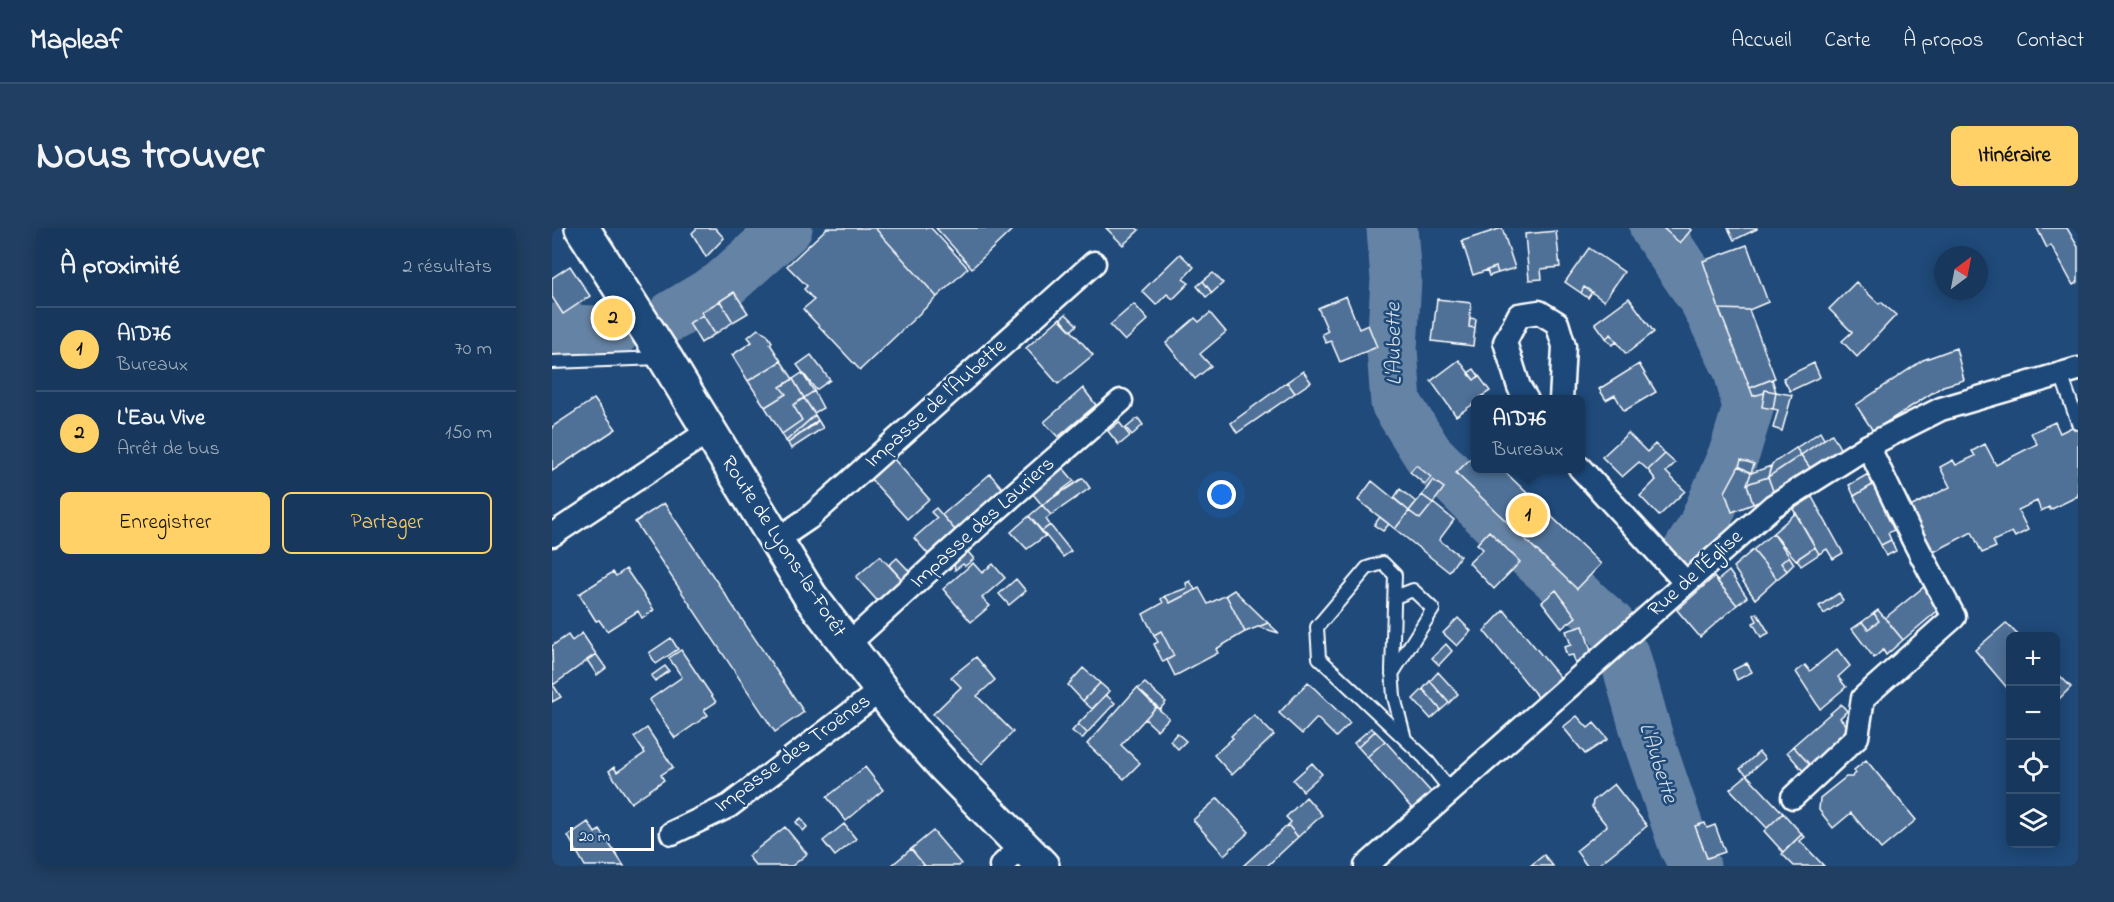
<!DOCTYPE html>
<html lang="fr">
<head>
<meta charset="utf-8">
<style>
  :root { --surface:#17385c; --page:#203f62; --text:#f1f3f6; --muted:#9eacbb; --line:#365272; --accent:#ffd166 }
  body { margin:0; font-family:"Indie Flower",sans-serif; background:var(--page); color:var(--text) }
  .controls { position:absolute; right:18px; bottom:18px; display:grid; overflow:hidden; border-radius:9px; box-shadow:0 3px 15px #0003 }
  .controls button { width:54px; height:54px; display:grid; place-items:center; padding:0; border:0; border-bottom:2px solid var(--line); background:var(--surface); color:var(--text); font:30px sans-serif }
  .compass { position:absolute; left:1382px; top:18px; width:54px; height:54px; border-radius:50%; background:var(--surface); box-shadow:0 3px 15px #0003; rotate:32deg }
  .scale { position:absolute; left:18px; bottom:15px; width:84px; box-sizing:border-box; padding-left:6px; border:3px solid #fff; border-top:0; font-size:16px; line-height:21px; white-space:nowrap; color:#fff; -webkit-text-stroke:4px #1f4a7a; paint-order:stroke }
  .you { position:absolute; left:670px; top:267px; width:21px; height:21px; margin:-15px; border:4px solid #fff; border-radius:50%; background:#1a73e8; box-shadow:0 0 0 9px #1a73e833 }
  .badge { display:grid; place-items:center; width:39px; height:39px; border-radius:50%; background:var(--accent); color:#111; font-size:20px; font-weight:700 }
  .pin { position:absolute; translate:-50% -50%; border:3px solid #fff; box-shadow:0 2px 6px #0006 }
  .popup { position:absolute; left:919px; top:167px; width:114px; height:78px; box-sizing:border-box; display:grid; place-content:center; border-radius:9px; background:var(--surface); filter:drop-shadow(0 2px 4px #0005); font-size:20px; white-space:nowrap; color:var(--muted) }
  .popup b { font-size:22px; color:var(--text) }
  .popup::after { content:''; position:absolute; left:50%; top:100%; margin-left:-12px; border:12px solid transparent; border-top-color:var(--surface) }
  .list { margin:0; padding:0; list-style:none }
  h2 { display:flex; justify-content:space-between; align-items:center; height:78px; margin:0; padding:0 24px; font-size:26px }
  h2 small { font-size:20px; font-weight:400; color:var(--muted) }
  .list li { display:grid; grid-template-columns:39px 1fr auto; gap:18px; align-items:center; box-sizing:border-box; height:84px; padding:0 24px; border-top:2px solid var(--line) }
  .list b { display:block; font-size:22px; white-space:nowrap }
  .list p { margin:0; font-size:20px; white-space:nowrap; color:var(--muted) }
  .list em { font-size:20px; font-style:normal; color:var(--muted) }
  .actions { display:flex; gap:12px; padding:18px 24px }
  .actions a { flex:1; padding:14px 0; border:2px solid var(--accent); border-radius:9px; text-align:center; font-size:21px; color:var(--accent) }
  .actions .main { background:var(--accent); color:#111 }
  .icon { flex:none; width:33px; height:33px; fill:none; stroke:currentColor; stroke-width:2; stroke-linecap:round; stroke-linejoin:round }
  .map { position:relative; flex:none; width:1526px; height:638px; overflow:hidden; border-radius:9px }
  header { display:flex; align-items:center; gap:36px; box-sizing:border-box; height:84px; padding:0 30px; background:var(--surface); border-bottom:2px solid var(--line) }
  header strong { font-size:28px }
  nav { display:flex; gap:33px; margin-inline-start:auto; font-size:21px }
  .intro { display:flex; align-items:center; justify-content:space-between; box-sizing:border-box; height:144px; padding:0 36px }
  h1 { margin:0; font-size:42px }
  .button { padding:15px 27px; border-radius:9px; background:var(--accent); color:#111; font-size:21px; font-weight:700 }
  main { display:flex; gap:36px; padding:0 36px }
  aside { flex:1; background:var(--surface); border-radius:9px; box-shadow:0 3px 15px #0003 }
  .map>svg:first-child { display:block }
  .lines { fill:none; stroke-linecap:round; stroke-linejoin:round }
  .river { stroke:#6583a4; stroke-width:51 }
  .building { fill:#507197; stroke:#fff; stroke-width:1.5 }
  .service-casing { stroke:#fff; stroke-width:16 }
  .minor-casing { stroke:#fff; stroke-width:27 }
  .secondary-casing { stroke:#fff; stroke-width:38 }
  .service { stroke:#1f4a7a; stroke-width:12 }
  .minor { stroke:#1f4a7a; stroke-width:22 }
  .secondary { stroke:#1f4a7a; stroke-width:33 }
  .labels { text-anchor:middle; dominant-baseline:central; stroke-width:5; stroke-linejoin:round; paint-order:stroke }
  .street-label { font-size:21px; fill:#fff; stroke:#1f4a7a }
  .water-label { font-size:22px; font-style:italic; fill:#d8e0e8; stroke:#1f4a7a }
</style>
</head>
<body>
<header>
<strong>Mapleaf</strong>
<nav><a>Accueil</a><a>Carte</a><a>À propos</a><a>Contact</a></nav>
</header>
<div class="intro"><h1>Nous trouver</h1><a class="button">Itinéraire</a></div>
<main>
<aside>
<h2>À proximité<small>2 résultats</small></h2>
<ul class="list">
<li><span class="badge">1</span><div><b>AID76</b><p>Bureaux</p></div><em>70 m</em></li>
<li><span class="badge">2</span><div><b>L'Eau Vive</b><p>Arrêt de bus</p></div><em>150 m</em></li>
</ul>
<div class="actions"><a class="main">Enregistrer</a><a>Partager</a></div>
</aside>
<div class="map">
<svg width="1526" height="638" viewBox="0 0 1526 638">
  <rect width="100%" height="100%" fill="#1f4a7a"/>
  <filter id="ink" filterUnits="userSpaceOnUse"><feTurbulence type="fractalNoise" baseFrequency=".0167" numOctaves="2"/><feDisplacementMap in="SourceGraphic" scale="12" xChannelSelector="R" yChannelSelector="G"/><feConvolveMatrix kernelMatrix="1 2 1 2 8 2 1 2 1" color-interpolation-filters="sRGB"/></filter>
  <g filter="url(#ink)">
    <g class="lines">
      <!-- river -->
      <path class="river" d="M840 0 844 51 840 121 844 175 876 226 947 298 1058 397 1060 401
        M1103 0 1153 73 1187 142 1196 180 1183 223 1150 301 1132 330
        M120 88 170 58 235 0
        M0 101 62 104
        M1073 429 1097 514 1132 617 1143 638"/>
    </g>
    <!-- building -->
    <path class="building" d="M145 0H163L172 10 154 29 140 5Z
      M275 0H323L385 69 308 142 251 81 262 72 252 61 255 58 235 38Z
      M323 0H379L416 40 385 69Z
      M384 0H462L420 40Z
      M554 0H584L587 2 571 17Z
      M950 0 963 40 946 45 944 39 921 47 910 13Z
      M1111 0H1137L1139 2 1128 15Z
      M1176 0H1205V1L1182 12Z
      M1485 0H1515L1526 19V54L1521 57 1499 17 1495 20Z
      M1004 3 1008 39 989 41 990 51 977 52 973 6Z
      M1195 17 1216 74 1197 82 1167 81 1151 33Z
      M1037 20 1072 44 1052 73 1032 59 1029 65 1013 54Z
      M628 26 642 39 631 51 637 55 621 71 615 66 604 77 590 63Z
      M18 38 38 68 11 86 0 69V50Z
      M944 39 946 45 937 48 935 42Z
      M661 45 671 55 660 65 651 53Z
      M651 53 660 65 654 69 645 58Z
      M1304 54 1327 76 1329 74 1344 87 1305 129 1290 113 1300 104 1277 81Z
      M1032 59 1040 64 1036 70 1029 65Z
      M182 64 196 85 181 94 168 73Z
      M794 68 807 101 816 97 825 119 788 134 779 113 774 115 770 106 776 103 766 80Z
      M1077 70 1102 104 1074 126 1059 106 1054 110 1043 95Z
      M885 71 919 75 917 99 923 100 921 118 880 113Z
      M168 73 181 94 163 106 149 84Z
      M582 76 596 92 573 113 558 97Z
      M1167 81 1197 82 1223 150 1198 160Z
      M658 85 674 104 648 126 659 138 643 151 614 115 643 90 647 94Z
      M514 86 525 97 519 103 508 91Z
      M151 87 163 106 149 115 137 95Z
      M508 90 541 127 506 156 474 120Z
      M918 90 924 91 923 100 917 99Z
      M206 101 215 106 220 114 218 116 229 133 196 153 180 127 200 114 196 109Z
      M1059 106 1065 114 1060 117 1054 110Z
      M1404 120 1412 152 1391 158 1321 203 1304 177 1371 132Z
      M259 127 278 152 264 162 245 137Z
      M907 132 922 152 927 148 938 163 924 172V174L904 188 879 153Z
      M229 133 241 151 228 159 234 166 213 179 196 153Z
      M1262 135 1268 149 1238 163 1231 150Z
      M1087 136 1104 164 1072 183 1063 167 1054 172 1047 161Z
      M922 141 927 148 922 152 916 145Z
      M751 143 759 154 743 165 735 154Z
      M250 145 262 163 252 170 241 151Z
      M241 151 252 170 241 177 250 192 230 206 213 179 234 166 228 159Z
      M1220 151 1224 164 1213 162 1212 165 1201 168 1198 160Z
      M735 154 743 165 685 205 679 195Z
      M531 160 544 177 506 209 492 194Z
      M1213 162 1224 164 1221 181 1210 179Z
      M262 163 271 180 262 185 252 170Z
      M1224 164 1240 167 1230 203 1221 200 1226 182 1221 181Z
      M252 170 263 187 234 213 230 206 250 192 241 177Z
      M42 171 64 201 0 243V199Z
      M263 187 266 192 263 196 236 215 234 213Z
      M586 190 591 197 580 207 574 200Z
      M266 192 271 200 239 221 236 215Z
      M567 194 578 208 567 217 556 203Z
      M1503 194 1508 205 1526 196V268L1498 282 1497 279 1489 283 1485 273 1466 282 1476 302 1463 309 1460 304 1441 313 1444 319 1430 325 1420 304 1378 326 1354 281 1398 259 1388 239 1401 232 1404 237 1423 228 1420 223 1433 216 1444 237 1485 216 1479 205Z
      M1268 204 1272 211 1249 227 1244 220Z
      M1076 205 1095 224 1103 216 1113 226 1096 242 1087 234 1070 249 1050 229Z
      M1280 206 1290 224 1261 244 1249 227Z
      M1244 220 1249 227 1216 249 1220 236Z
      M924 225V240H949L1049 336 1025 361 904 245Z
      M1113 226 1123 235 1114 244 1133 263 1107 288 1088 268 1104 252 1096 242Z
      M1249 227 1261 244 1223 268 1216 249Z
      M340 229 377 271 355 291 317 249Z
      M1189 232 1202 236 1199 245 1187 238Z
      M506 234 522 253 490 277 476 260Z
      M864 237 879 249 873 256 858 244Z
      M1187 238 1199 245 1195 256 1201 276 1180 284 1173 264Z
      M1219 238 1216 249 1195 256 1199 245Z
      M438 246 451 261 403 302 390 287Z
      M1316 246 1322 256 1302 268 1297 257Z
      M1216 249 1223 268 1201 276 1195 256Z
      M531 250 538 260 499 287 490 277Z
      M881 252 892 260 881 275 870 267Z
      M820 253 857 283 843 301 806 272Z
      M1322 256 1338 284 1334 286 1342 302 1336 305 1339 312 1329 317 1302 268Z
      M848 261 864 274 857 283 842 270Z
      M870 267 881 275 868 291 857 283Z
      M1260 269 1291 325 1281 331 1275 321 1267 326 1241 281Z
      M112 275 252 484 223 504 83 294Z
      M881 275 902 292 887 312 908 328 897 344 843 301 857 283 868 291Z
      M490 277 499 287 494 291 498 297 490 303 477 288Z
      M384 280 403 302 376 326 362 310 385 290 379 284Z
      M1244 285 1263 319 1244 332 1221 305Z
      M477 288 493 308 475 321 459 304Z
      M828 289 837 296 831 303 822 297Z
      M498 297 519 323 511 329 490 303Z
      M937 303 968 334 942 361 917 335 931 321 925 316Z
      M1221 305 1237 328 1229 335 1235 343 1225 351 1201 322Z
      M1339 312 1344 323 1334 328 1329 317Z
      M411 318 422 331 413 338 411 336 403 342 401 327Z
      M1263 319 1267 326 1249 338 1245 331Z
      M1201 322 1225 351 1203 371 1181 339Z
      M328 328 354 356 329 377 304 349Z
      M1237 328 1242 336 1235 343 1229 335Z
      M345 330 363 349 354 356 337 337Z
      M421 335 430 345 441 336 453 350 430 370 438 378 419 394 391 361Z
      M74 341 102 382 90 390 86 383 55 403 47 392 44 393 27 366 61 344 64 348Z
      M1177 343 1195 369 1185 377 1165 353Z
      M1162 349 1185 377 1148 409 1125 382Z
      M464 351 474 363 457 377 447 366Z
      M638 353 643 362 618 375 613 368 635 360 634 355Z
      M1378 354 1391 378 1351 412 1333 390Z
      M647 360 656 376 674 367 693 404 664 421 666 425 623 448 615 432 622 428 609 403 602 407 591 386 611 375 609 371 613 368 618 375Z
      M682 362 716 395 693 404 674 367Z
      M1004 362 1024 389 1010 400 990 374Z
      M1287 365 1291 373 1272 386 1267 378Z
      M952 382 1012 454 989 473 932 403Z
      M1326 382 1351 412 1334 427 1331 422 1322 430 1300 401 1310 394 1316 401 1327 393 1322 385Z
      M1205 385 1217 405 1209 409 1201 395 1205 393 1202 387Z
      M1322 385 1327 393 1316 401 1310 394Z
      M906 390 919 403 905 418 891 405Z
      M716 395 727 405 706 399Z
      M1454 395 1468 409H1458V459L1456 461 1423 422Z
      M1031 398 1041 429 1025 442 1021 427 1015 428 1012 419 1019 417 1014 403Z
      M609 403 622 428 611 434 602 416 606 414 602 407Z
      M30 405 44 426 1 457 0 418 16 407 20 413Z
      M119 410 126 421 104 436 97 425Z
      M894 416 900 423 887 437 880 430Z
      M1285 421 1298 438 1286 449 1294 459 1268 481 1244 444 1253 437 1258 443Z
      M129 422 164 474 152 482 156 487 123 510 97 472 130 449 117 430Z
      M44 426 54 440 45 447 35 432Z
      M424 429 443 452 425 468 461 504 430 536 381 486 409 459 399 449Z
      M1195 435 1200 444 1185 452 1181 442Z
      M113 438 117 443 103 453 99 448Z
      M531 440 548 455 531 473 516 457Z
      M886 444 906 466 897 475 878 453Z
      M1504 444 1519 459 1505 473 1504 472Z
      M878 453 897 475 889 482 871 461Z
      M756 454 798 495 784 509 765 490 750 506 727 485Z
      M0 455 9 469 0 474Z
      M548 455 557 463 540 481 531 473Z
      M593 455 614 474 608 481 586 461Z
      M585 460 604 479 569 517 588 535 572 551 535 516Z
      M871 461 889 482 879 491 861 471Z
      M554 467 563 475 535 505 526 496Z
      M1289 476 1295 483 1288 490 1298 501 1258 537 1241 518Z
      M604 479 617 490 605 502 593 491Z
      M702 487 722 507 680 547 662 527 681 510 679 508Z
      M1025 488 1036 500 1042 495 1056 511 1033 526 1011 499Z
      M526 496 535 505 530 511 520 503Z
      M95 500 121 539 109 547 112 552 79 575 57 543 62 539 65 544 93 525 82 509Z
      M819 500 823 503 806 519 802 515Z
      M823 503 833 513 815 529 806 519Z
      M625 505 634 513 626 521 618 513Z
      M833 513 879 564 878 572 863 584 815 529Z
      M1241 518 1258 537 1251 543 1235 524Z
      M1207 524 1213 531 1195 547 1188 541Z
      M1314 532 1364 592 1329 621 1299 585 1281 600 1267 582 1268 570 1294 549H1300L1304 545 1302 542Z
      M760 535 770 546 751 563 741 552Z
      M313 539 331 562 294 593 275 569Z
      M1195 547 1231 585 1215 600 1178 561Z
      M1062 556 1095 598 1045 638H1035L1024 623 1055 598 1040 579 1041 573Z
      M754 569 770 587 746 609 736 597 739 594 734 589Z
      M666 570 697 604 672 627 641 592Z
      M1231 585 1250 606 1231 624 1212 603Z
      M249 590 255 599 251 603 244 594Z
      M36 594 43 605 48 602 72 638H33L16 608Z
      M1153 595 1155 600 1163 597 1173 624 1155 630 1143 598Z
      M292 596 304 611 283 628 271 613Z
      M736 597 746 609 715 638H691Z
      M233 599 255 626 240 638H204L196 628Z
      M381 603 409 636 407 638H373L359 621Z
      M1250 606 1253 609 1248 613 1272 638H1242L1230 626Z
      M359 621 373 638H339Z
      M992 627 1001 638H978Z"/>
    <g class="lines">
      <defs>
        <path id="service" d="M0 134 109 130
          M1509 146 1526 195
          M840 446 881 381 861 362 843 369
          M853 511 842 469 840 442 843 347 831 335 815 340 765 399 767 430 873 530 899 563"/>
        <path id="minor" d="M975 172 967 159 953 114 967 87 987 84 1005 95 1012 118 1009 172
          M1028 240 1134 355
          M0 307 157 203
          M223 313 257 290 542 35
          M294 418 428 296 569 173
          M1241 569 1305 509 1311 470 1402 389 1362 313 1316 218
          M120 605 177 578 329 462
          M449 638 470 618
          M814 638 1221 278 1316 218 1389 181 1526 141"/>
        <path id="secondary" d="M30 0 113 130 258 368 359 501 393 539 490 638"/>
      </defs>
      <!-- service casing -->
      <use href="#service" class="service-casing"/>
      <!-- minor casing -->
      <use href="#minor" class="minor-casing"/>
      <!-- secondary casing -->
      <use href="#secondary" class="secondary-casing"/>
      <!-- service -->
      <use href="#service" class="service"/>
      <!-- minor -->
      <use href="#minor" class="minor"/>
      <!-- secondary -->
      <use href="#secondary" class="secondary"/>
    </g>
  </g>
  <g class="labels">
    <!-- street labels -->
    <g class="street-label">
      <text transform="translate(384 176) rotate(-42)">Impasse de l'Aubette</text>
      <text transform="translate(431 295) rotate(-42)">Impasse des Lauriers</text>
      <text transform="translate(231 319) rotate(57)">Route de Lyons-la-Forêt</text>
      <text transform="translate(1144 346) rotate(-42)">Rue de l'Église</text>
      <text transform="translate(241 526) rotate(-36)">Impasse des Troènes</text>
    </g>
    <!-- water labels -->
    <g class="water-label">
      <text transform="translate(843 116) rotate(-91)">L'Aubette</text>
      <text transform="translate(1105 535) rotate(72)">L'Aubette</text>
    </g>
  </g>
</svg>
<div class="controls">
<button>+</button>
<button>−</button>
<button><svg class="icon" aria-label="locate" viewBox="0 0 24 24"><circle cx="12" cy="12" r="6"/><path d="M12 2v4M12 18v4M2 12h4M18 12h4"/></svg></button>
<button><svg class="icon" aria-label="layers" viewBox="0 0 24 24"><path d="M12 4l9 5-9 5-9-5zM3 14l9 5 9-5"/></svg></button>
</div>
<svg class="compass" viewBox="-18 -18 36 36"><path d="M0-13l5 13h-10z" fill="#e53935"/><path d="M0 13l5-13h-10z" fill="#9eacbb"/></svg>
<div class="scale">20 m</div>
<div class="you"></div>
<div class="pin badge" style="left:976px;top:287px">1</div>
<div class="popup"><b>AID76</b>Bureaux</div>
<div class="pin badge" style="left:61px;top:90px">2</div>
</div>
</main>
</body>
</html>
